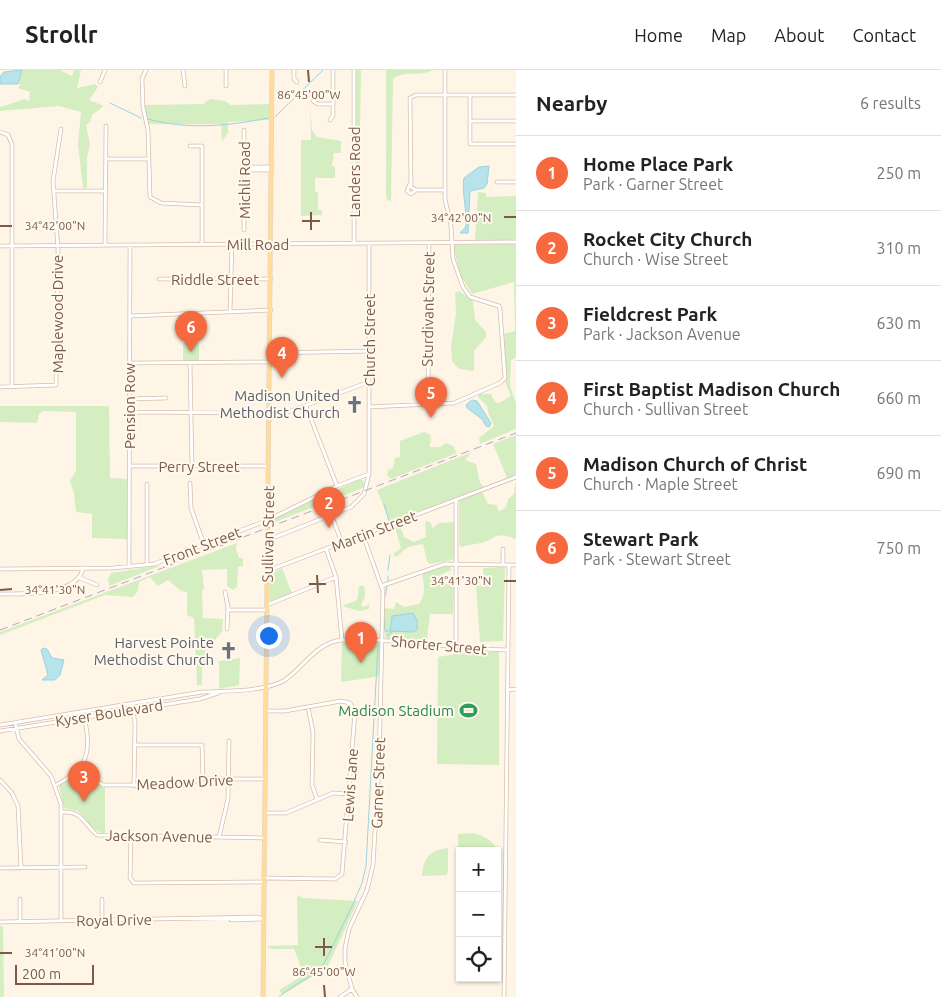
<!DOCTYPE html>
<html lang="en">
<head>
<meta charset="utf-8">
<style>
  :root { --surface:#fff; --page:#f2f2f2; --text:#222; --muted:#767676; --line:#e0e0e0; --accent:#f6683e }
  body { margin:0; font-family:Ubuntu,sans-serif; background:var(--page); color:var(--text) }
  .controls { position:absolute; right:15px; bottom:15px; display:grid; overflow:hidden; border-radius:0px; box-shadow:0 1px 4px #0004 }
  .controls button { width:45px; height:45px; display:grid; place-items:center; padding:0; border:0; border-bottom:1px solid var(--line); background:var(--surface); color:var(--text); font:25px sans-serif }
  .scale { position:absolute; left:15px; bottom:12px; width:79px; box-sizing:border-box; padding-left:5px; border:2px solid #7c5a47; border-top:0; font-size:14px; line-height:18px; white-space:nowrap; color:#7c5a47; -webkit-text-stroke:4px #fff9ee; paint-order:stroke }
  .you { position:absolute; left:268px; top:565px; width:18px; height:18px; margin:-12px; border:4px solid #fff; border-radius:50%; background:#1a73e8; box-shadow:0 0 0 8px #1a73e833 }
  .badge { display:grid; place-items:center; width:32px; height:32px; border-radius:50%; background:var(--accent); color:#fff; font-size:16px; font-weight:700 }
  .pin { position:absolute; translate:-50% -41px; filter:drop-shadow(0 1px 2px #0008) }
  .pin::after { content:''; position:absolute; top:26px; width:18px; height:15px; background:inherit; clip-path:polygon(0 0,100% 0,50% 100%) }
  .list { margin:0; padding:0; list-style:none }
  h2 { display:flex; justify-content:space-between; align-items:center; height:65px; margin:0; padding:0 20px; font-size:21px }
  h2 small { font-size:16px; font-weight:400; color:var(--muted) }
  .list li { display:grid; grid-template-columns:32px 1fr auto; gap:15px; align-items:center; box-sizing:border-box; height:75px; padding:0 20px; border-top:1px solid var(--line) }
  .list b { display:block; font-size:19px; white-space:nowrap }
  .list p { margin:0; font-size:16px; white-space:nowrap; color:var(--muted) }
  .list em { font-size:16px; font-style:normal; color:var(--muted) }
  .icon { flex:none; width:28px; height:28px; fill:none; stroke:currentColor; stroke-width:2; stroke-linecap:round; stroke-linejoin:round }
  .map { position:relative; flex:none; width:516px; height:927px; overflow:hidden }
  header { display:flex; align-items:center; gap:30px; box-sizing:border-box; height:70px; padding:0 25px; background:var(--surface); border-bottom:1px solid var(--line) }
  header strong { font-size:24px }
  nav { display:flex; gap:28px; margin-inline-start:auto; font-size:18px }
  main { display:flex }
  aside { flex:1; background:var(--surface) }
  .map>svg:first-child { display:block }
  .green { fill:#d4eec2 }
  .water { fill:#b7e3eb; stroke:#9cd3de }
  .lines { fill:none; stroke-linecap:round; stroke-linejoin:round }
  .stream { stroke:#9cd3de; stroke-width:1 }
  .minor-casing { stroke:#d5bead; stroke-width:4.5 }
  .major-casing { stroke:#ddd4cf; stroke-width:5 }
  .minor { stroke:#fff; stroke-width:3 }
  .major { stroke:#ffdb9c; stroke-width:4 }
  .rail { stroke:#b8a2cb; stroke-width:1; stroke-dasharray:8 5; stroke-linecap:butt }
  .ticks { fill:none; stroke:#7c5a47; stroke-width:2 }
  .labels { text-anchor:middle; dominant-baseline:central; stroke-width:4; stroke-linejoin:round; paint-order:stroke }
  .street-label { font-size:15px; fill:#7c5a47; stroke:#fff9ee }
  .worship-label { font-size:15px; fill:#5b616d; stroke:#fff9ee; text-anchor:end }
  .leisure-label { font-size:15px; fill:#27864d; stroke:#fff9ee; text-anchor:end }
  .ticks-label { font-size:12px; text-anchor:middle; fill:#7c5a47; stroke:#fff9ee; stroke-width:4; stroke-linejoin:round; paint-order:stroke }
</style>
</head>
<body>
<header>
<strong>Strollr</strong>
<nav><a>Home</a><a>Map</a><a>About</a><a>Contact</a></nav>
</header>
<main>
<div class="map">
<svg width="516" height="927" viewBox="0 0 516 927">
  <rect width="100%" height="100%" fill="#fff5e6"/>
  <!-- green -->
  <path class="green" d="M22 0H60L72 6 74 0H81L77 18 95 14 98 17 89 30 104 36 92 45 90 52 86 55 90 74 87 88V118H83L78 75 81 42 59 36 0 41V37L25 29 29 31 30 22 18 18 21 14H18Z
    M356 0H361L359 131 358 141 355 142Z
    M386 0H432C422 7 403 0 393 9L391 131 387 130 386 123Z
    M210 29 225 31 231 35 270 34 271 50 228 52V63L222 71 221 54H148L144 35 203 34Z
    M310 36 312 60 317 67 341 71V83H334L332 96 335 97V108H315V122H318V140H322V145L301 146V70H311Z
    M478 122 486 123V127L516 126V170H475Z
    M516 174V288L511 290 510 316 516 333V359L480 374 479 368 494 356 488 342 487 336 478 327 479 324H491L495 332 499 333 511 326 505 312 507 308 503 264 515 261 514 212 472 224 460 205 453 175Z
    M459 221 473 231 475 250 486 262V267L474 281V301L459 299 452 291 451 277 456 243 455 223Z
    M183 273H199V291H183Z
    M0 336H109L110 408 127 409V469L92 468V444L76 442 74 423 70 411 76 401V342L43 341 39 344 37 353 0 352Z
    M424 362 431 365 430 377H440L446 373 453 376 457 383 391 409 387 405 388 400 393 398 395 388 400 387V371Z
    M516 365V405L507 408 493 374Z
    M472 382 465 390 476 394 480 413 484 417 390 452 377 420Z
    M358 410H363L365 417 270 454V450Z
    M516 411V469C493 461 500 467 481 473 474 475 469 474 462 477L459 475V430L482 422 488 434 497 435V439L500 441 506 437 508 429 514 424Z
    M425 451 430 452 433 458 439 453 455 452 454 488 452 490 430 494 427 491 423 474 408 477 396 487 393 484 401 478 394 455 399 453 404 467 414 472 426 467Z
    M237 473 236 479 239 488H243V496L238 497 237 517 233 520 227 516V499L202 500 204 519 202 521 203 548 223 549 222 562 205 581V593H202V615H197L194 548 187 545V522L181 521 168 510 158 516 150 507 139 512 138 521 133 527 105 525 0 565V562Z
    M446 495 451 496V500L434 508 437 514 454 513 453 544H430L427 570 386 569 383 538 394 539 396 532 404 537 419 534C425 526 425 516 422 506L425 501Z
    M155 496H160L109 516 108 509 111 503Z
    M505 497 503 571 480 572 476 516 483 515V498Z
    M282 498 292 523 270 532 269 505Z
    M359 516H364C366 524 365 528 361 535L363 537 369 534V539L359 541 342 536 357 530Z
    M342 572H382L381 606 341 612Z
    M468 582H499V695L437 694 438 587Z
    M240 588 239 615 219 619V591Z
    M80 702 97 715 105 717V765L91 757 78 741 64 738 59 716Z
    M473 763C499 770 500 782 498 806L497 781H460V803L458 801V764Z
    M448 778V802L446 805 422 806C423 788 430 780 448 778Z
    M299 825 302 828 358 831 327 898 282 925 279 920 304 905 294 879H271L266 876 298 875 297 828Z
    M0 856H3L4 927H0Z"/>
  <!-- water -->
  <path class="water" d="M22 0 18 14H0V7L4 2Z
    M489 96 487 114 484 118 470 121 468 163H460C461 161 463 160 465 158 469 152 461 119 464 108L479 97Z
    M472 330 477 331 491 353 489 357 486 356 482 349 467 338 466 335Z
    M413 543 417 550V560L412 562 390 561 392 546Z
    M43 578 47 579 52 588 64 590 60 605 55 610H42L48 605 41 580Z"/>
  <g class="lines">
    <!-- stream -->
    <path class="stream" d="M110 33 141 48
      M275 47 323 0
      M148 49C187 60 229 56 268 48
      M384 434 389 451
      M388 500 390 485
      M388 511V506
      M385 527 387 517
      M384 548 385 561H390
      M386 566 392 562
      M279 927C293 914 312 908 324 894L353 834 362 813 366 796 378 575"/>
    <defs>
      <path id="minor" d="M146 0 142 9 143 37 148 60 150 127 161 133 202 135
        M183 0 185 16
        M226 0V16
        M294 0V9L297 12
        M100 12 105 0
        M470 25V74H516
        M313 31 318 34H333
        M330 50 333 46V0
        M470 51H516
        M244 60V160
        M0 62 8 65 12 74V317
        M190 76H202V174
        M106 89H148
        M245 97H272
        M245 100H271
        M497 112H516
        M410 114 407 121 411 124 416 120
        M445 120H416L411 117 410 28 416 25H516
        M55 121H105
        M105 174 106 56
        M354 174V0
        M0 176 516 172
        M159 209H271
        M230 242 232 174
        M130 246 271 240
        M270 283 370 281
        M129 293 270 292
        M190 293 192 396
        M0 317 56 315 58 179 53 111 61 59
        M129 329 166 328
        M428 335 429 173
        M306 336 337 416
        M369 337 454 333 500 313 505 308 500 240 499 236 470 227 463 217 453 189 451 156 445 129V0
        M129 342 269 343
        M269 349 369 312
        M129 396H268
        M190 413 191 438 204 475
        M147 414V495
        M456 430V575
        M331 444 342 473
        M268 470 351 437 364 424 369 404V174
        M326 479 336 507 342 570
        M503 479V494
        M129 497 130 175
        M0 499 113 498 154 494 268 450 337 416 369 404
        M267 501 516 407
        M80 508 97 515
        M381 516 445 494 516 495
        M225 522 228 537 227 559
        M0 524C22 524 78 526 83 498
        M267 535 336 507
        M228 540H267
        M507 620 516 619
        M132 633 135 654 134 716
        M308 637 313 662 312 715 317 729
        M15 652 19 669 51 706 61 734V851
        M0 655 202 622C225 621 265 622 285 610 302 598 315 576 336 571 348 568 362 570 375 570 419 572 463 579 508 580
        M0 661 200 629 218 623
        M135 675H202L203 709
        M80 699 103 715H181L203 709H265
        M0 710 12 723 18 736 21 798
        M56 715C92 697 91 678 83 641
        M63 742C82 741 84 754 97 765L264 768
        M265 743H286L333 723 349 724
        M131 767 130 808 134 813 264 812
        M219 767 228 729 229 671
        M320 770 346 772
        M0 798 85 797
        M264 808 335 809 342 804 355 642 350 633 341 631 285 641H266
        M20 829V852
        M102 829V851
        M231 850 262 849
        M0 852 257 847 263 849
        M340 927 352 919
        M357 927 352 919 345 892V878L349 859 367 820 373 795 379 695 383 521 363 465
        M504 927 509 495"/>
      <path id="major" d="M263 927 272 0"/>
    </defs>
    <!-- minor casing -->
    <use href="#minor" class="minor-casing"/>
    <!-- major casing -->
    <use href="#major" class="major-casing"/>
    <!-- minor -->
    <use href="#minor" class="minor"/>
    <!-- major -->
    <use href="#major" class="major"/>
    <!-- rail -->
    <path class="rail" d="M0 560 516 363"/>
  </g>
  <!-- ticks -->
  <path class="ticks" d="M308 0 309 12M311 142V160M504 147H516M302 151H320M0 156H12M317 505 318 523M504 511H516M309 514H326M0 520 12 519M324 868V886M315 877H332M0 883H12M324 915 325 927"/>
  <!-- icons -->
  <defs>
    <symbol id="church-bare" viewBox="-9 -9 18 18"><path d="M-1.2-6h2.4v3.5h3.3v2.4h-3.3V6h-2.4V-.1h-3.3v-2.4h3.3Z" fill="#6b7280" stroke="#fff9ee" stroke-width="2.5" paint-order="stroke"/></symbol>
    <symbol id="stadium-bare" viewBox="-9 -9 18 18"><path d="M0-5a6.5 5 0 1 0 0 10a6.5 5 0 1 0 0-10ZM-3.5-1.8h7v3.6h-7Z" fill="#2e9e5b" stroke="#fff9ee" stroke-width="2.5" paint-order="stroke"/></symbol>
  </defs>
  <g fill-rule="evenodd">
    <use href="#church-bare" x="342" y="322" width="25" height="25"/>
    <use href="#church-bare" x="216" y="568" width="25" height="25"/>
    <use href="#stadium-bare" x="456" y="628" width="25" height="25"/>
  </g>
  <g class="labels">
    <!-- street labels -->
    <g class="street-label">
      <text transform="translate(354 102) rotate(-90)">Landers Road</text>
      <text transform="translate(244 110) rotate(-90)">Michli Road</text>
      <text x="258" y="174">Mill Road</text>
      <text x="215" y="209">Riddle Street</text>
      <text transform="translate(428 239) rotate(-89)">Sturdivant Street</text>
      <text transform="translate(57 244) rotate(-90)">Maplewood Drive</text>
      <text transform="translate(369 270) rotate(-90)">Church Street</text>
      <text transform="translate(129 336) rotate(-90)">Pension Row</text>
      <text x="199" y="396">Perry Street</text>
      <text transform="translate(374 461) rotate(-21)">Martin Street</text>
      <text transform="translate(268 464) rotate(-89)">Sullivan Street</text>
      <text transform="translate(202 476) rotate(-21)">Front Street</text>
      <text transform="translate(439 575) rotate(5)">Shorter Street</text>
      <text transform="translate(109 643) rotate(-9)">Kyser Boulevard</text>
      <text transform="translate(185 712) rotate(-3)">Meadow Drive</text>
      <text transform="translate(378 713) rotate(-88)">Garner Street</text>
      <text transform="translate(350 715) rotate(-86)">Lewis Lane</text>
      <text transform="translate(159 766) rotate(1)">Jackson Avenue</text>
      <text transform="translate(114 850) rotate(-1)">Royal Drive</text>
    </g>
    <!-- worship labels -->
    <g class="worship-label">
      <text x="340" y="325">Madison United<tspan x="340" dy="17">Methodist Church</tspan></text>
      <text x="214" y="572">Harvest Pointe<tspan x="214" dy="17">Methodist Church</tspan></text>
    </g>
    <!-- leisure labels -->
    <g class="leisure-label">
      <text x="454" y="640">Madison Stadium</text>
    </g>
  </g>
  <g class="ticks-label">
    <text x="309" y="29">86°45'00"W</text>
    <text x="461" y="152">34°42'00"N</text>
    <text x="55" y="160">34°42'00"N</text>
    <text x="461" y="515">34°41'30"N</text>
    <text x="55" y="524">34°41'30"N</text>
    <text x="55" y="887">34°41'00"N</text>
    <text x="324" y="906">86°45'00"W</text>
  </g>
</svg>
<div class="controls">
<button>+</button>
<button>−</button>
<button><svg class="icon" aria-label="locate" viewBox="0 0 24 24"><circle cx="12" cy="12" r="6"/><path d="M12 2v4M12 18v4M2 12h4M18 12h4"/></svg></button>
</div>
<div class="scale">200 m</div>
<div class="you"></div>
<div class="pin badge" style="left:361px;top:593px">1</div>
<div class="pin badge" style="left:329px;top:458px">2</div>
<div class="pin badge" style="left:84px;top:732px">3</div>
<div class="pin badge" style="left:282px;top:308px">4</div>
<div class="pin badge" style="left:431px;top:348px">5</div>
<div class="pin badge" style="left:191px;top:282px">6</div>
</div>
<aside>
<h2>Nearby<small>6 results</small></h2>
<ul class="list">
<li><span class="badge">1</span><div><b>Home Place Park</b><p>Park · Garner Street</p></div><em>250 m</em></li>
<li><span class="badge">2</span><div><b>Rocket City Church</b><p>Church · Wise Street</p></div><em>310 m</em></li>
<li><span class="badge">3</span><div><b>Fieldcrest Park</b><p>Park · Jackson Avenue</p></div><em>630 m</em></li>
<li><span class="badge">4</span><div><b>First Baptist Madison Church</b><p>Church · Sullivan Street</p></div><em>660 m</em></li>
<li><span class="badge">5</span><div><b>Madison Church of Christ</b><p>Church · Maple Street</p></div><em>690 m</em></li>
<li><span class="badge">6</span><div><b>Stewart Park</b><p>Park · Stewart Street</p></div><em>750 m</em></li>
</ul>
</aside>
</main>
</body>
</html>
